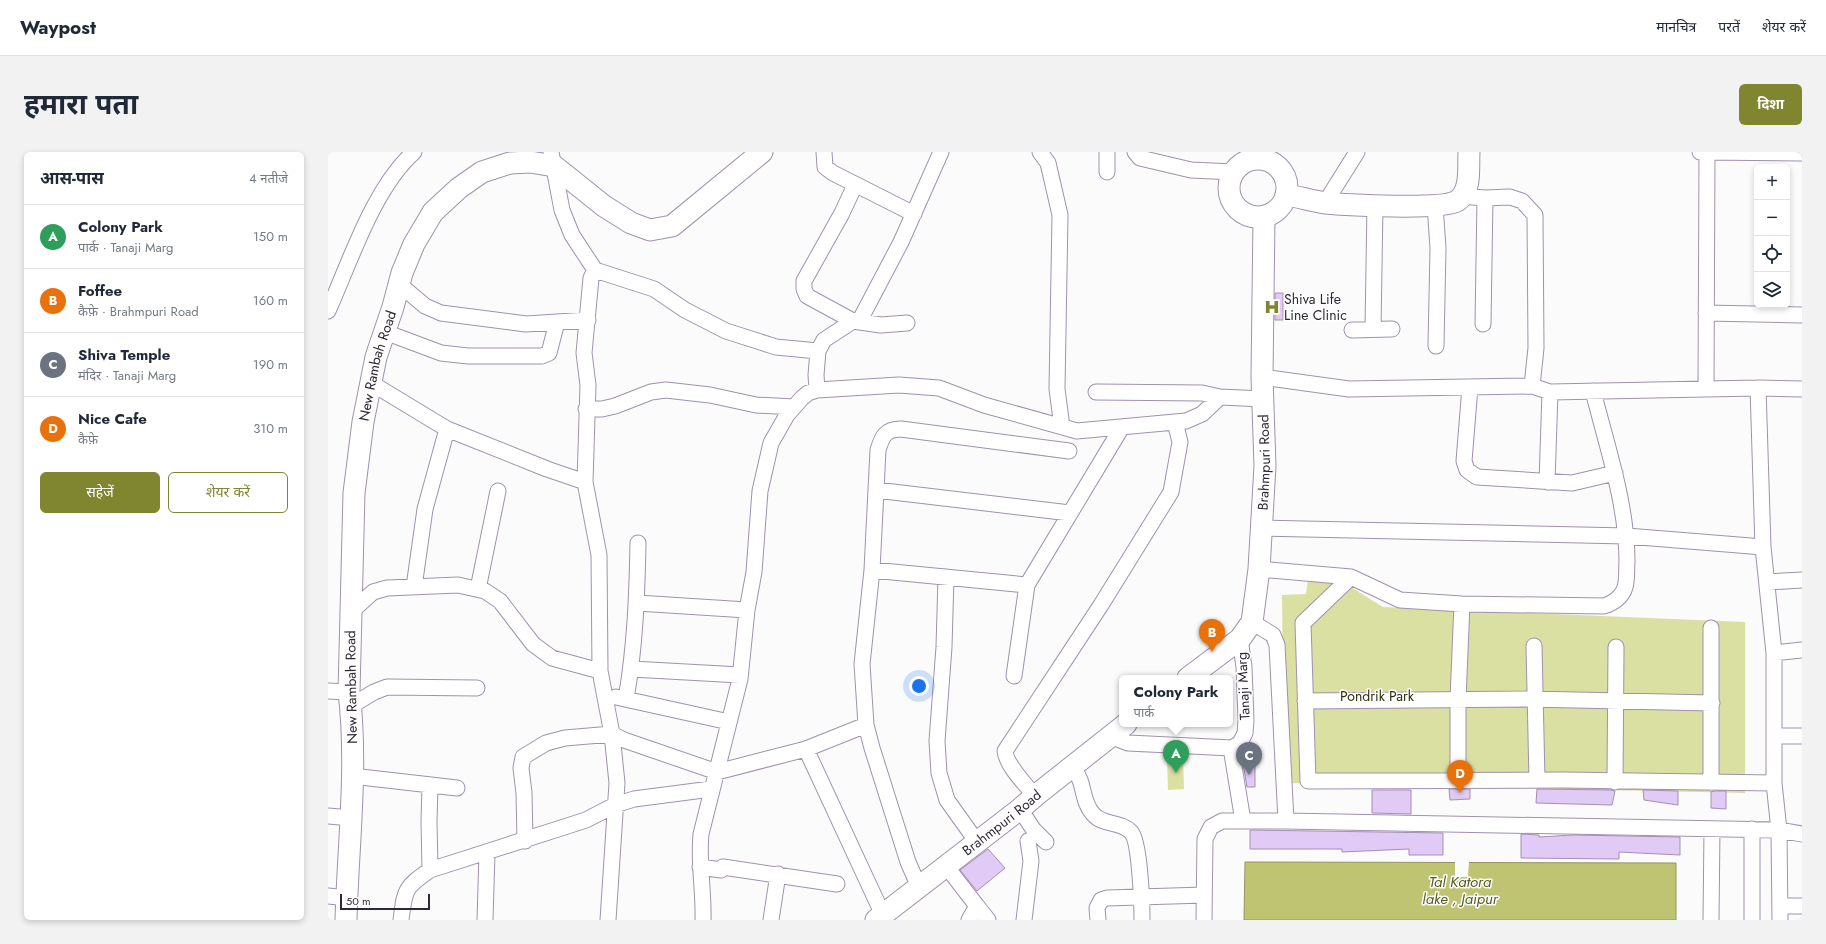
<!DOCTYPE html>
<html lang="hi">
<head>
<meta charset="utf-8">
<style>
  :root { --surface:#fff; --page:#f2f2f3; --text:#1f2937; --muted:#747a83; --line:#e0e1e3; --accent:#80852f }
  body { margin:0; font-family:Jost,"Noto Sans Devanagari",sans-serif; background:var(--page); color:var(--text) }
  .controls { position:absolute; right:12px; top:12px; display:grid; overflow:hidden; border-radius:6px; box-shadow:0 2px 6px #0003 }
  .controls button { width:36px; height:36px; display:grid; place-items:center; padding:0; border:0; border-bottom:1px solid var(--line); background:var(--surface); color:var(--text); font:20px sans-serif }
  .scale { position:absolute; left:12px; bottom:10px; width:90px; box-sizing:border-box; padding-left:4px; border:2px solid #2e2834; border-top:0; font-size:11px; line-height:14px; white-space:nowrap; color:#2e2834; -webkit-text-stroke:3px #fff; paint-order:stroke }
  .you { position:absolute; left:591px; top:534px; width:14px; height:14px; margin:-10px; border:3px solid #fff; border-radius:50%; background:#1a73e8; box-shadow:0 0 0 6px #1a73e833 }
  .badge { display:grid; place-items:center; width:26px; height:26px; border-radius:50%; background:var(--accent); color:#fff; font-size:13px; font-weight:700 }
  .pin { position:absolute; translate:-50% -33px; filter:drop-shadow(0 1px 2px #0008) }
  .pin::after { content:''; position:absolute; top:21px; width:14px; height:12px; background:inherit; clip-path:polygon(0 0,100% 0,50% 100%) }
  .popup { position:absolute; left:791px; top:523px; width:114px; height:52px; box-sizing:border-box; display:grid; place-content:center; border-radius:6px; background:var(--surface); filter:drop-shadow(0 1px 3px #0005); font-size:13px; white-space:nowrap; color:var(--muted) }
  .popup b { font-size:15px; color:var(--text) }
  .popup::after { content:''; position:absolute; left:50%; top:100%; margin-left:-8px; border:8px solid transparent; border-top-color:var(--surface) }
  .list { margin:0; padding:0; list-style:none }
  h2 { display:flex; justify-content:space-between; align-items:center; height:52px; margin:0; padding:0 16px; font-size:17px }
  h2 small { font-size:13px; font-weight:400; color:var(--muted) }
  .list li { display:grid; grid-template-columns:26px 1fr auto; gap:12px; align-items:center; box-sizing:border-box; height:64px; padding:0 16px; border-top:1px solid var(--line) }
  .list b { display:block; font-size:15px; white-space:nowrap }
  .list p { margin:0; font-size:13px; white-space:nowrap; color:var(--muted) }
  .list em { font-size:13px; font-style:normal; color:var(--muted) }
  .actions { display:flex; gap:8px; padding:12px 16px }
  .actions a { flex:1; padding:9px 0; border:1px solid var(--accent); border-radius:6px; text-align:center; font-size:14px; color:var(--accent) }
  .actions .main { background:var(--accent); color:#fff }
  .icon { flex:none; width:22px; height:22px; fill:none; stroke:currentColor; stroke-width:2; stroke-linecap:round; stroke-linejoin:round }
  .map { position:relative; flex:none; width:1474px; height:768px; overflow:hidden; border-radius:6px }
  header { display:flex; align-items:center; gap:24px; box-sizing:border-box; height:56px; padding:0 20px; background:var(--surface); border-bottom:1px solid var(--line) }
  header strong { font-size:19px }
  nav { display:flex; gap:22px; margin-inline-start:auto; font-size:14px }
  .intro { display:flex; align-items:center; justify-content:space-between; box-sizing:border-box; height:96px; padding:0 24px }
  h1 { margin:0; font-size:28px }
  .button { padding:10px 18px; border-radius:6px; background:var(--accent); color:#fff; font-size:14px; font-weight:700 }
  main { display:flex; gap:24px; padding:0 24px }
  aside { flex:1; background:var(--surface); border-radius:6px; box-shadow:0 2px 6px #0003 }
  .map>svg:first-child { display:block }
  .green { fill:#dadfa2 }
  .water { fill:#bec471; stroke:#93955f }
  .pier { fill:#fbfbfb }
  .building { fill:#e1caf6; stroke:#a192af }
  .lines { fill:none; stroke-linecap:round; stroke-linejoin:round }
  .street-casing { stroke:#a091ae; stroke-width:17 }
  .secondary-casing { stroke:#a091ae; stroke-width:23 }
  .street { stroke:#fff; stroke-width:15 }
  .secondary { stroke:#fff; stroke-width:21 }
  .labels { text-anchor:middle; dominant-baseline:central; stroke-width:3; stroke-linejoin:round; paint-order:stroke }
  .poi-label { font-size:14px; fill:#2e2834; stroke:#fff; text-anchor:start }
  .street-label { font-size:14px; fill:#2e2834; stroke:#fff }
  .park-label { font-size:14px; fill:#2d2f0a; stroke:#fff }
  .water-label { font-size:15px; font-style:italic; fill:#585b1e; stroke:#fff }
</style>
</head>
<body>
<header>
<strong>Waypost</strong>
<nav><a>मानचित्र</a><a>परतें</a><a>शेयर करें</a></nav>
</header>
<div class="intro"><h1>हमारा पता</h1><a class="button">दिशा</a></div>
<main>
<aside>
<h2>आस-पास<small>4 नतीजे</small></h2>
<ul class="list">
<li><span class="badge" style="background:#2e9e5b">A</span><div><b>Colony Park</b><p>पार्क · Tanaji Marg</p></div><em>150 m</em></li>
<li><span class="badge" style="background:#e8710a">B</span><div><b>Foffee</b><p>कैफ़े · Brahmpuri Road</p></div><em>160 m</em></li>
<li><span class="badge" style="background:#6b7280">C</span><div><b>Shiva Temple</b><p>मंदिर · Tanaji Marg</p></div><em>190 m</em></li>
<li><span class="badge" style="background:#e8710a">D</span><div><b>Nice Cafe</b><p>कैफ़े</p></div><em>310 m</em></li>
</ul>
<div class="actions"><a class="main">सहेजें</a><a>शेयर करें</a></div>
</aside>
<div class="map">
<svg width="1474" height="768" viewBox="0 0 1474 768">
  <rect width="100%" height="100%" fill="#fbfbfb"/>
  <!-- green -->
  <path class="green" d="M980 427 1021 434 1055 455 1417 470V641L956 631 954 443 978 442Z
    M839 605H855L856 637 840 638Z"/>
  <!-- water -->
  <path class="water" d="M917 710 1348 711V768H916Z"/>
  <!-- pier -->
  <path class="pier" d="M1127 710H1141L1140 725H1127Z"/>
  <!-- building -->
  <path class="building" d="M947 141H955V168H947Z
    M915 611H927V635H919Z
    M1121 637H1142V647L1122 648Z
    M1209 637 1282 638 1287 639 1284 653 1208 651Z
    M1044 638H1083V662L1044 661Z
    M1315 638 1350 639V653L1316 648Z
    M1386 639H1398V657L1383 656V640Z
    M922 678 1115 681V703H1081V697L1014 700V697H922Z
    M1193 682 1211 683V685L1245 683 1352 685V703L1291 700V707L1193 706Z
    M660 697 677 716 649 739 632 718Z"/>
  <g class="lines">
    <defs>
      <path id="street" d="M223 0 234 58 244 83 267 118 326 137 357 158 398 179 448 195 490 199 496 188 525 169 533 166 573 90 613 0
        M496 0 497 15 505 21 586 62
        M712 0 720 11 732 63 729 237 734 275
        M779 0V20
        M807 0 812 6 863 18 906 20
        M1372 0 1474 1
        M527 33 514 61 476 129V137L479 144 525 169 553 173 579 171
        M1133 44 1157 46 1182 45 1194 49 1207 63 1208 196 1204 234 1222 240 1430 236 1474 237
        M997 51 1029 0
        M1107 53 1110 96 1108 194
        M71 132 97 154 113 161 198 172 260 168
        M0 159C22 110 46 35 86 0
        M1378 161 1474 163
        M1155 172 1157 46
        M1045 177 1047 53
        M1024 178 1064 177
        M57 180 113 201 140 204H214L221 201 229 170
        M934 225 1021 237 1204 234
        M43 231 119 277 219 317 257 330 271 403 272 519 284 582 289 631 280 768
        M1142 235 1136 309 1139 318 1149 325 1244 331 1287 321
        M1430 236 1435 395 1446 501V631L1451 678 1452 768
        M1378 237 1379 1
        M489 238 488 223 490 199
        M768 240 874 241 892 245
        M258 257H274L287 254 323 240 338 238 382 243 428 253 466 255
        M257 330 260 233 256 201 263 126 267 118
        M1219 330 1222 240
        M548 338 742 361
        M934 376 1299 384 1435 395
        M931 417 1023 425 1072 448 1134 452 1276 454C1285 451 1292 447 1296 438 1300 429 1298 419 1299 410 1299 352 1279 295 1265 239
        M544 418 699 433
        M618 425 616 495 609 589 611 621 619 648 649 690
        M1023 425 975 471 980 629 1235 628 1446 631
        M1439 430 1474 428
        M86 435 97 357 119 277
        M150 437 170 339
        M309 451 419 458
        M23 460 45 440 59 436 130 433 157 439 172 449 205 492 224 506 272 519
        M924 470 945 483 949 493 958 669
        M1383 476V631
        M1206 494 1209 628
        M1446 501 1474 498
        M304 517 412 523
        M686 524 699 433 794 275
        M0 539 21 540
        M288 545 401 570
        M298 547C307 495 309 444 310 391
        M977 549 1202 547 1384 551
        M23 554 46 540 59 535 149 536
        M538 573 544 596 580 710 591 735
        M782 584 800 591 904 596 912 591 917 581 918 568 916 515 912 487
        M1446 584H1474
        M478 597 555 763
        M904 602 915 669
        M744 614C747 618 750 623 752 628 756 639 756 652 765 662 775 674 793 669 803 680 812 689 814 753 814 768
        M24 624 129 636
        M1130 629V547L1134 452
        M1287 630 1288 495
        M707 644C698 633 678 613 677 599L773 453 843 340 852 290 847 270
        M692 657 705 677 718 690
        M0 664 23 666
        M197 689 196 641 193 616 195 605 218 591 237 586 284 582 296 588 389 620 478 597 538 573 534 512 544 418 550 298C554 285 557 277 573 277L741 299
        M618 714 649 754 641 768
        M372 715 393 718 395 715 509 732
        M102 718 101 669 102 633
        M0 744 19 746
        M649 754 660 768
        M1452 754H1474
        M73 768C77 737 76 736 102 718L258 668 287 653 306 647 383 637
        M157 768 159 701
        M375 768C376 739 370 711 373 682L412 527 419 458 426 420 432 339 443 291 459 263 474 246 480 241 489 238 571 233 611 236 656 253 749 279 858 269 874 262 892 245 936 247
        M443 768 450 722
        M696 768 703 709 700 689
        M770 768 769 756 773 748 779 746 876 743
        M876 768 877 687 883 675 894 669H958L1451 678 1474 682
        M1383 768 1384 677
        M1424 768V677"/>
      <g id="secondary">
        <circle cx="930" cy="36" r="29"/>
        <path d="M958 43C971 45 984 49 998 51 1019 53 1114 58 1129 49 1144 39 1140 15 1141 0"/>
        <path id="s1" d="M860 526 912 487 924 470 931 417 937 314 934 225 936 65"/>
        <path id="s2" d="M18 768C20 692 30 615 21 540L26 341 35 270 48 205 65 155 74 121 86 92 105 60 131 36 154 20 182 11 202 10 226 14 276 54 303 71 322 78 344 74 434 0"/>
        <path id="s3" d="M548 768 692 657 707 644 798 572"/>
      </g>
    </defs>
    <!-- street casing -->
    <use href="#street" class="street-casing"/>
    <!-- secondary casing -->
    <use href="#secondary" class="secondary-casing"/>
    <!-- street -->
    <use href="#street" class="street"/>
    <!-- secondary -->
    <use href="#secondary" class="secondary"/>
  </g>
  <!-- icons -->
  <defs>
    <symbol id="hospital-bare" viewBox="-9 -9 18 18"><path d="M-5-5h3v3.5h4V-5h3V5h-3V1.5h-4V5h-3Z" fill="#80852f" stroke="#fff" stroke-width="2.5" paint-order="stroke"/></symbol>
  </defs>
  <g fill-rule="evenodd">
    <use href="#hospital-bare" x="933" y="144" width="22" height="22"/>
  </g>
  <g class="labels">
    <!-- poi labels -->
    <g class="poi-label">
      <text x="956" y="147">Shiva Life<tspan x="956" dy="16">Line Clinic</tspan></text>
    </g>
    <!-- street labels -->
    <g class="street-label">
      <text stroke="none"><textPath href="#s2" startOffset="557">New Rambah Road</textPath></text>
      <text stroke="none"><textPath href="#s1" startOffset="246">Brahmpuri Road</textPath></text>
      <text transform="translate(915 534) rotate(-93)">Tanaji Marg</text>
      <text transform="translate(23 535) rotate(-91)">New Rambah Road</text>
      <text stroke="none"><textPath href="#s3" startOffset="159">Brahmpuri Road</textPath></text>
    </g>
    <!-- park labels -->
    <g class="park-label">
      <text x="1049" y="544">Pondrik Park</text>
    </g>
    <!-- water labels -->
    <g class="water-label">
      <text x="1132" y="730">Tal Katora<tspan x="1132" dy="17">lake , Jaipur</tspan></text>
    </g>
  </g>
</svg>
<div class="controls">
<button>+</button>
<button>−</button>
<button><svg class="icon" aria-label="locate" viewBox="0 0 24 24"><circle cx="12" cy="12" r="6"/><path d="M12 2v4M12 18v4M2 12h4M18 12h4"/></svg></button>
<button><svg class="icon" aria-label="layers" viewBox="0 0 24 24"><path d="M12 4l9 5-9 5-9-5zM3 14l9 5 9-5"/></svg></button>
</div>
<div class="scale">50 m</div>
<div class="you"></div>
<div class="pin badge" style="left:848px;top:621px;background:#2e9e5b">A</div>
<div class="popup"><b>Colony Park</b>पार्क</div>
<div class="pin badge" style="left:884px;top:500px;background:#e8710a">B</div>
<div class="pin badge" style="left:921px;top:623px;background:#6b7280">C</div>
<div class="pin badge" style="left:1132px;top:641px;background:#e8710a">D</div>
</div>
</main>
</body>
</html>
